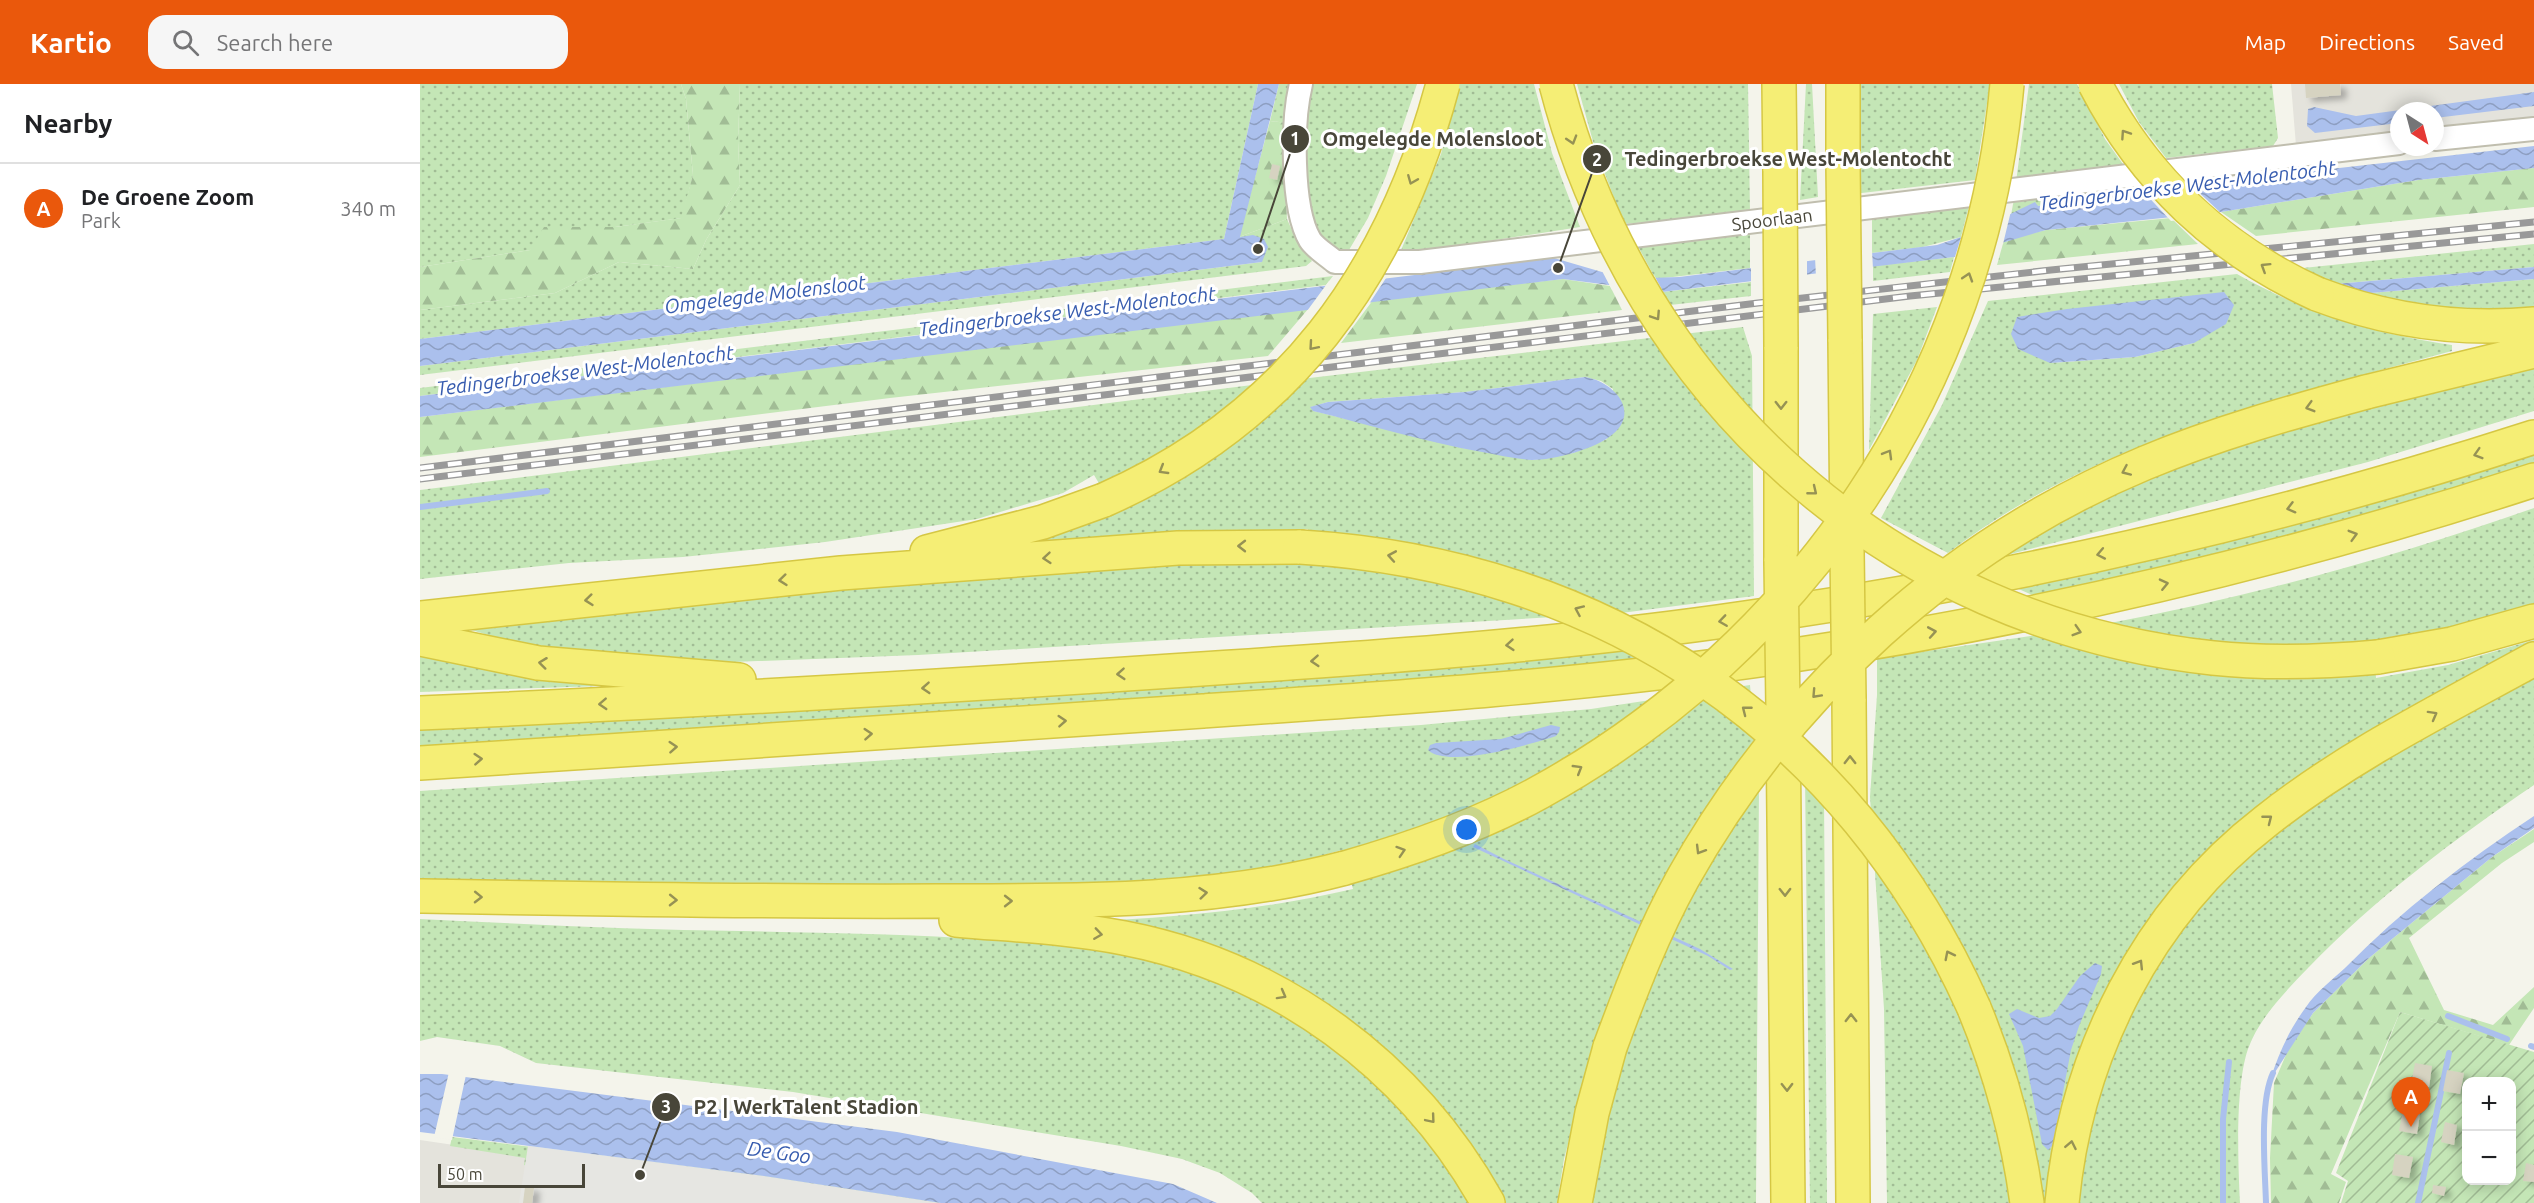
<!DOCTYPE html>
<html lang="en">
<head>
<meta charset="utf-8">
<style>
  :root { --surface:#fff; --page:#f6f6f6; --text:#202124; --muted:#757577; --line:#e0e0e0; --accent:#ea580c }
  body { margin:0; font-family:Ubuntu,sans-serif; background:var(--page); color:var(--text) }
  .controls { position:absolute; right:18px; bottom:18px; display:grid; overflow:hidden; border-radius:12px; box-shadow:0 3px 15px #0003 }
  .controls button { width:54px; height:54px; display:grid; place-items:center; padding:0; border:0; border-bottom:2px solid var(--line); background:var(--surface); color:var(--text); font:30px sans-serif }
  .compass { position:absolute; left:1970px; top:18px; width:54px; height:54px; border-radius:50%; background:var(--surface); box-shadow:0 3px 15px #0003; rotate:144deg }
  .scale { position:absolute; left:18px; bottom:15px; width:147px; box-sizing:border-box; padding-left:6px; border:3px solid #484639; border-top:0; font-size:16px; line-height:21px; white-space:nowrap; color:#484639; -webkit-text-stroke:4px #fff; paint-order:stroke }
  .you { position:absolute; left:1047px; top:746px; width:21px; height:21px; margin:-15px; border:4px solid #fff; border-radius:50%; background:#1a73e8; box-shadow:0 0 0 9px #1a73e833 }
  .badge { display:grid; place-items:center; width:39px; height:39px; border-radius:50%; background:var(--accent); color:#fff; font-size:20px; font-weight:700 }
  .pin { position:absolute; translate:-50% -50px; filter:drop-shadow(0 2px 3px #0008) }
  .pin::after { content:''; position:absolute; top:32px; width:21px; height:18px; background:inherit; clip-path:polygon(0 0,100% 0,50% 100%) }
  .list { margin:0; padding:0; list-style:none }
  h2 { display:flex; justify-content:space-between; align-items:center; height:78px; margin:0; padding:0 24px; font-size:26px }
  h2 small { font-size:20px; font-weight:400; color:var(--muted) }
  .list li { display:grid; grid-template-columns:39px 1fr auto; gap:18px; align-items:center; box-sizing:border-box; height:90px; padding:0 24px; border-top:2px solid var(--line) }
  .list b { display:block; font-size:22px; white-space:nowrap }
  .list p { margin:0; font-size:20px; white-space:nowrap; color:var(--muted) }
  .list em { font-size:20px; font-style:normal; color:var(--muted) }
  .icon { flex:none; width:33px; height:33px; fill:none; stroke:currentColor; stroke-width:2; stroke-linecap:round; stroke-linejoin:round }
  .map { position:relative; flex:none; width:2114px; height:1119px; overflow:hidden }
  header { display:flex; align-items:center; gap:36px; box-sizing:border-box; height:84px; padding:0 30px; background:var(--accent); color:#fff }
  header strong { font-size:28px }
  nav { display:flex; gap:33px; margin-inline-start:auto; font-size:21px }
  .search { width:420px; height:54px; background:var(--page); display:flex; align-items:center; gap:15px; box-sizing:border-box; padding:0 21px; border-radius:18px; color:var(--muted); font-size:22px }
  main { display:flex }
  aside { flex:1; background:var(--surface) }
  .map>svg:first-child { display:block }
  .industrial { fill:#e4e3dc }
  .grass { fill:url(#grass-dots); fill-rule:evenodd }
  .forest { fill:url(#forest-firs) }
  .garden { fill:url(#garden-furrows); fill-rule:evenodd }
  .parking { fill:#e6e6e2 }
  .water { fill:url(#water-waves) }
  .pier { fill:#f4f4eb }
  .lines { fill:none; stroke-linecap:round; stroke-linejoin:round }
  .stream { stroke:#abc0ed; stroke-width:6 }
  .building { fill:#d6d3c1; filter:url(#shadow) }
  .street-casing { stroke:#c0beae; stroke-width:26 }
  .highway-casing { stroke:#d5c744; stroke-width:36 }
  .street { stroke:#fff; stroke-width:22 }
  .highway { stroke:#f5ee75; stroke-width:33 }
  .rail-casing { stroke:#999; stroke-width:7 }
  .rail { stroke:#fff; stroke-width:4.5; stroke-dasharray:14; stroke-linecap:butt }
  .highway-bridge-casing { stroke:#d5c744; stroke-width:36; stroke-linecap:butt }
  .highway-bridge { stroke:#f5ee75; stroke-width:33 }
  .oneway { stroke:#969254 }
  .labels { text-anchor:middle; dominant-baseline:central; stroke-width:6; stroke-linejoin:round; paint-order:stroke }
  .street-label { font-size:18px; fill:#484639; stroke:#fff }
  .water-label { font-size:20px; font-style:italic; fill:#375caf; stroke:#fff }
  .leader { fill:none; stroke:#484639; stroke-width:2 }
  .callout-dot { fill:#484639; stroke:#fff; stroke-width:2 }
  .mark-label { font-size:18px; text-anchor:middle; font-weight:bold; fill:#fff }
  .callout-label { font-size:20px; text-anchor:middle; font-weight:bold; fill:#484639; stroke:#fff; stroke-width:6; stroke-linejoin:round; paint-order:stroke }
</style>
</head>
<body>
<header>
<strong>Kartio</strong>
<div class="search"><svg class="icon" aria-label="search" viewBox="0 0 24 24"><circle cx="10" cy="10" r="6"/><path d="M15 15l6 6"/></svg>Search here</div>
<nav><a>Map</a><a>Directions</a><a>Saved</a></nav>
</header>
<main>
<aside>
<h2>Nearby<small></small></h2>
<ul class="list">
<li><span class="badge">A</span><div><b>De Groene Zoom</b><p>Park</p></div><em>340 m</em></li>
</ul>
</aside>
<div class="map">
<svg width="2114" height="1119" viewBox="0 0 2114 1119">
  <defs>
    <pattern id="grass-dots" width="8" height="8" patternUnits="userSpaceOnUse" patternTransform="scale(1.5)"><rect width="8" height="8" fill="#c4e6b6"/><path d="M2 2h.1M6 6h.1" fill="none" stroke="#a1bc95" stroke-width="1.8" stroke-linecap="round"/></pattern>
    <pattern id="forest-firs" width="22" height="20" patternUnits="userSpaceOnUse" patternTransform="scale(1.5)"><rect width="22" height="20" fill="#c4e6b6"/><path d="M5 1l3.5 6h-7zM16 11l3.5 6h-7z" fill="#a1bc95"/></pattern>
    <pattern id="garden-furrows" width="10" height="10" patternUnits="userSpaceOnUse" patternTransform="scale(1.5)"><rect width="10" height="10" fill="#c4e6b6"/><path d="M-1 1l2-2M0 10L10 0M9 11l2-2" fill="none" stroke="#a1bc95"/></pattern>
    <pattern id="water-waves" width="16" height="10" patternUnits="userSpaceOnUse" patternTransform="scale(1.5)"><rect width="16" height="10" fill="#abc0ed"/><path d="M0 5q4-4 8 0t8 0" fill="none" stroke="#8d9ec1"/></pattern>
    <filter id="shadow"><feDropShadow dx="6" dy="4" stdDeviation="3" flood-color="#0004"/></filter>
  </defs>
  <rect width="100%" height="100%" fill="#f4f4eb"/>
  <!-- industrial -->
  <path class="industrial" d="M1871 0H2114V44L2015 52V27H1979V55L1876 62Z
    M0 1056 430 1119H0Z"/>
  <!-- grass -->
  <path class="grass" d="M0 0H261L266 15 273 91 262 134 195 143 110 166 0 183Z
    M320 0H838L804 155 0 255V226L135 209 199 178 273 185 286 156 320 101 318 57Z
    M859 0H874L868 39 850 37Z
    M887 0H997L966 92 948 134 926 171C916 166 906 160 900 151 876 118 885 41 887 0Z
    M1039 0H1114L1132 69 1160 143 979 171 1021 70Z
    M1157 0H1328L1330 129 1204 140 1174 61Z
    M1386 0H1392L1398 113 1380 116Z
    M1435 0H1570L1555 96 1433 110Z
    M1609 0H1657L1685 55 1705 83 1596 98Z
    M1699 0H1852L1858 54 1853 62 1746 74 1719 38Z
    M1716 99 1722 107 1618 122 1591 131 1594 115Z
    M1549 122 1541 153 1503 163 1452 169V135Z
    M867 135 875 153 892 177 886 182 0 291V282L842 178 819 153Z
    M1330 146V184L1244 194H1235L1214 155Z
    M2114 160V183L1915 200 1883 184Z
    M1534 173 1530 188 1453 197V182Z
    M1817 190C1890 231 1949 248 2032 261V267C1858 314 1674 357 1528 469L1461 434 1522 321 1568 217ZM1774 259 1715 273 1631 279Z
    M913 192 906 201 0 312V304Z
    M2114 195V229L2043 232 1939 210Z
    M1331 198V212L1250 221 1242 208Z
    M1517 223 1497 276 1449 366 1453 230Z
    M1323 243 1332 272 1334 512 1201 529 498 571 313 578 179 571 106 563 49 545 591 485 884 474 888 445 718 451 610 459 696 428 674 391 643 409 557 435 405 458 263 473 149 479 0 495V406L864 297ZM1165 293 1181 297 1193 305 1187 355 1153 369 1113 376 1043 364 894 327 891 323 908 318 1045 308Z
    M2114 281V327L1948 378 1579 473 1667 420 1829 354Z
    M2114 363V381L1962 429 1619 514 1585 499Z
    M2114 424V522L2057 538 1953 556 1956 594 2028 581 2114 556V564L1745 825 1633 1119H1620L1605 1019 1583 951 1567 912 1544 924 1557 955 1597 1119H1467L1464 925 1450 713 1457 611V574C1533 563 1609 553 1685 540 1831 513 1975 473 2114 424Z
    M1204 560 1231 576 978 599 0 664V639Z
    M0 562 212 601 0 608Z
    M2114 593V701C2033 756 1956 814 1888 884 1866 907 1839 934 1828 965 1815 1003 1818 1077 1820 1119H1658C1662 1091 1666 1062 1672 1034 1680 1001 1693 970 1707 940 1790 758 1949 685 2114 593Z
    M1330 601 1339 703 1336 1119H1164L1176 953 1144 1075 1137 1119H1076L946 959 660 838C753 834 843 826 933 805L922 766 871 780 788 793 699 799 423 803 0 797V707L1001 641 1171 625Z
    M1385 692 1404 712 1407 1119H1390Z
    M0 835C107 840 214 846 322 847 406 849 490 850 574 856 609 859 644 859 678 864 780 880 877 928 953 998 991 1033 1024 1073 1048 1119H842L832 1109 800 1089 762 1075 701 1062 373 1008 116 979 80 962 17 953 0 957Z
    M32 1053 344 1092 521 1119 122 1084 104 1081 105 1074 30 1062Z"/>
  <!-- forest -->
  <path class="forest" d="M261 0H320L318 57 320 101 286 156 273 185 199 178 135 209 0 226V183L110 166 124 143H195L261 134 273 91 266 15Z
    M850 37 868 39 865 93 867 135 819 153Z
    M2114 84V123L1836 152 1801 128 1998 96Z
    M1751 134 1778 160 1577 181 1584 156 1626 146Z
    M1143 195 1190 202 1202 226 921 259 953 216Z
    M889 224 848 272 470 314 0 373V333Z
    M2114 745V758L2082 779 1989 854 2024 926 2073 941 2114 903V924L2089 961 1980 928 1911 1090 1926 1098 1919 1119H1851L1850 1074 1854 999 1868 966 1893 929 1949 874 2072 773Z"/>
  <!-- garden -->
  <path class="garden" d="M1980 928 2114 968V1119H1921L1928 1097 1916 1089ZM2046 998H2092V1096H2046Z"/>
  <!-- parking -->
  <path class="parking" d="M108 1062 344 1092 521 1119H99Z"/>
  <!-- water -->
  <path class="water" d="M838 0H859L820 153 833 151 844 155 848 163 842 178 0 282V255L804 155Z
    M2114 8V22L2015 34V27H1979V39L1895 49 1887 42 1888 25 1894 23 1936 32Z
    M2114 62V84L1998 96 1801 128 1626 146 1534 173 1283 203 1242 208 1143 195 0 333V312L1134 174 1182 188 1229 194 1259 193 1517 161 1547 151 1615 118 1618 122 1724 106Z
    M2114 183V195L1939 210 1915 200Z
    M1804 208 1814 221 1806 240 1774 259 1715 273 1630 279 1598 265 1591 250 1597 233 1647 225Z
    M1165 293C1192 297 1221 326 1193 350 1176 365 1134 376 1112 376 1095 375 1078 371 1062 368 1005 358 950 341 893 327L890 323 908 318 1045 308Z
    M1131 641 1140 643 1139 648 1136 652C1112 660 1027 685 1008 666L1010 661 1016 659 1081 655Z
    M2114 732V744L2072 773 1949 874 1893 929 1850 996C1859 969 1869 946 1886 923 1896 908 1912 896 1925 884 1982 826 2046 777 2114 732Z
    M1055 760 1084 775 1280 865 1313 885 1310 886 1288 872 1053 763Z
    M1675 879 1682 882 1681 890 1659 942 1651 966 1633 1061 1628 1066 1622 1060 1603 962 1589 930 1597 925 1619 934 1630 932 1637 925 1660 892Z
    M0 990H22L477 1048 753 1100 797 1119H521L344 1092 0 1048Z"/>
  <!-- pier -->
  <path class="pier" d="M1768 98 1803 131 1751 137 1720 104Z
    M1591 127 1583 160 1534 176 1542 150Z
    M1452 166 1453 185 1396 193 1395 173Z
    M1387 174V194L1331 201V181Z
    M1181 185 1234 191 1245 211 1192 206Z
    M968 191 949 220 887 227 909 197Z
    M29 988 46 991 32 1056 14 1053Z"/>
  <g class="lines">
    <!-- stream -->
    <path class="stream" d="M0 423 127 407
      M2028 932 2087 955
      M2111 962 2114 963
      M1803 1119V1035L1809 978
      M1846 1119C1845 1085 1839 1019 1853 989
      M1998 1119 2029 969"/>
  </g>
  <!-- building -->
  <path class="building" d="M1885 0H1920L1921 11 1886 14Z
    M852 80 860 82 857 96 849 94Z
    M1995 979 2012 982 2009 1003 1991 1000Z
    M2027 986 2044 989 2040 1010 2023 1007Z
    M1983 1026 2000 1029 1997 1050 1979 1047Z
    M2025 1038 2037 1041 2034 1061 2021 1058Z
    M1975 1070 1993 1073 1989 1094 1972 1091Z
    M2106 1079 2114 1081V1098L2103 1097Z
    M2013 1101 2026 1103 2024 1112 2012 1109Z
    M105 1103 114 1104 112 1119H103Z"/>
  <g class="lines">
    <defs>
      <path id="street" d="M881 0C872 36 871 124 890 156 895 164 907 171 915 178H1000L1979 59
        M2015 55 2114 45"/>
      <path id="highway" d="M1359 0 1360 87
        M1423 0V79
        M1897 210C1968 237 2038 247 2114 240
        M1425 255 1427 451
        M1361 263V477
        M1946 308 2114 267
        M507 468 623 438 684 416
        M0 534 421 489 758 464 880 463
        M0 555 118 579 319 596
        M1958 573 2032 560 2114 537
        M1429 615 1433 1119
        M0 629C251 618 501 604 751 587 934 575 1116 563 1297 538 1574 500 1848 439 2114 353
        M1363 638 1368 1119
        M0 679C261 662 522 646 783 627 976 614 1170 601 1361 573 1616 535 1869 476 2114 396
        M0 812C173 815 345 818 518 817 655 817 792 819 925 784
        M536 836C592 841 649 843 704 854 859 884 991 981 1068 1119
        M1554 924C1580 987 1598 1051 1607 1119
        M1155 1119 1172 1029 1190 963
        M1642 1119C1656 970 1727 829 1846 737 1928 672 2023 625 2114 575"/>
    </defs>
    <!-- street casing -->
    <use href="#street" class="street-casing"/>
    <!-- highway casing -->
    <use href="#highway" class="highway-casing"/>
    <!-- street -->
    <use href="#street" class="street"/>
    <!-- highway -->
    <use href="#highway" class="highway"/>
    <defs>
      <path id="rail" d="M0 384 1338 219 1631 186 2114 138
        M0 395 1490 212 2114 150"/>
    </defs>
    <!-- rail casing -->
    <use href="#rail" class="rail-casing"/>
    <!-- rail -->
    <use href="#rail" class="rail"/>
    <defs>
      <path id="highway-bridge" d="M1136 0C1217 311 1470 540 1793 574 1848 580 1903 578 1958 573
        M1675 0C1724 95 1800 166 1897 210
        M1423 79 1425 255
        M1360 87 1361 263
        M684 416C868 335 972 191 1023 0
        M880 463C1184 481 1429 645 1554 924
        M1427 467 1429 615
        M1361 477 1363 625
        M925 784C992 765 1059 742 1120 708 1382 563 1561 301 1587 0
        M1190 963C1211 906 1233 848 1263 794 1366 610 1530 460 1725 379 1797 349 1872 328 1946 308"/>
    </defs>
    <!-- highway-bridge casing -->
    <use href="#highway-bridge" class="highway-bridge-casing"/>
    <!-- highway-bridge -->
    <use href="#highway-bridge" class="highway-bridge"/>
  </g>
  <!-- one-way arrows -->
  <defs><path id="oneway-chevron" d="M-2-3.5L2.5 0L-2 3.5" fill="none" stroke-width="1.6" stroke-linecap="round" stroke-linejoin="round" transform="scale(1.5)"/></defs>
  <g class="oneway">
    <use href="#oneway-chevron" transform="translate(1705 50) rotate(-124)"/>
    <use href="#oneway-chevron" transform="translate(1152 56) rotate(73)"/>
    <use href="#oneway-chevron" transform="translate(992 96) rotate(112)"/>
    <use href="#oneway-chevron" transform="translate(1845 183) rotate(-148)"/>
    <use href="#oneway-chevron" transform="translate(1548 193) rotate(-72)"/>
    <use href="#oneway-chevron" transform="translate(1236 232) rotate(57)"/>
    <use href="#oneway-chevron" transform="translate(893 262) rotate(131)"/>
    <use href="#oneway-chevron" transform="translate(1361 321) rotate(90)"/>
    <use href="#oneway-chevron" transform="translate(1890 323) rotate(164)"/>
    <use href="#oneway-chevron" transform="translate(1468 370) rotate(-60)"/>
    <use href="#oneway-chevron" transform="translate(2058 370) rotate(163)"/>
    <use href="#oneway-chevron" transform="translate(743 386) rotate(149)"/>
    <use href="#oneway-chevron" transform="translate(1706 387) rotate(156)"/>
    <use href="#oneway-chevron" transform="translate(1393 407) rotate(39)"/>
    <use href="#oneway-chevron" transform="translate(1871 424) rotate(165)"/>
    <use href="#oneway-chevron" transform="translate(1933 451) rotate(-16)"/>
    <use href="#oneway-chevron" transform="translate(822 462) rotate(180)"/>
    <use href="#oneway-chevron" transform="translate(1681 470) rotate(169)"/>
    <use href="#oneway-chevron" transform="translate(972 472) rotate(-170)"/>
    <use href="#oneway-chevron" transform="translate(627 474) rotate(175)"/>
    <use href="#oneway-chevron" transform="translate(363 496) rotate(174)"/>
    <use href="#oneway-chevron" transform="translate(1744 500) rotate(-13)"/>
    <use href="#oneway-chevron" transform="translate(169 516) rotate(174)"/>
    <use href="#oneway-chevron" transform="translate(1159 526) rotate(-156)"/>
    <use href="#oneway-chevron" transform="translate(1303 537) rotate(172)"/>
    <use href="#oneway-chevron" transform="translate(1657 547) rotate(17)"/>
    <use href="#oneway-chevron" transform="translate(1512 548) rotate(-10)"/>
    <use href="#oneway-chevron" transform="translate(1090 561) rotate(175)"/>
    <use href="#oneway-chevron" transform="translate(895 577) rotate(176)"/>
    <use href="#oneway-chevron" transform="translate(123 579) rotate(-173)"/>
    <use href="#oneway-chevron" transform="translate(701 590) rotate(176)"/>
    <use href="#oneway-chevron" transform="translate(506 604) rotate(176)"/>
    <use href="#oneway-chevron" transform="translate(1396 610) rotate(133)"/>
    <use href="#oneway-chevron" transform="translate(183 620) rotate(177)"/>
    <use href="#oneway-chevron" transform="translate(1326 626) rotate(-142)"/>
    <use href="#oneway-chevron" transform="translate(2013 631) rotate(-29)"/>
    <use href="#oneway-chevron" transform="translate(642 637) rotate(-4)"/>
    <use href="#oneway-chevron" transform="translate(448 650) rotate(-4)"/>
    <use href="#oneway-chevron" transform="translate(253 663) rotate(-4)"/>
    <use href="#oneway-chevron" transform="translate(58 675) rotate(-4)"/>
    <use href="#oneway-chevron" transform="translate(1430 676) rotate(-90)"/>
    <use href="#oneway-chevron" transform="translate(1158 685) rotate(-31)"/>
    <use href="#oneway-chevron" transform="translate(1848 735) rotate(-38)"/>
    <use href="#oneway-chevron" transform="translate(1280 766) rotate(121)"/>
    <use href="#oneway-chevron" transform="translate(981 767) rotate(-18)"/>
    <use href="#oneway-chevron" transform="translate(1365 808) rotate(89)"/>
    <use href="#oneway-chevron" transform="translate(783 809) rotate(-6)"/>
    <use href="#oneway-chevron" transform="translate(58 813) rotate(1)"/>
    <use href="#oneway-chevron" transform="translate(253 816) rotate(1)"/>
    <use href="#oneway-chevron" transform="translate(588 817)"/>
    <use href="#oneway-chevron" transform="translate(678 850) rotate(8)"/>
    <use href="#oneway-chevron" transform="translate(1529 871) rotate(-117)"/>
    <use href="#oneway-chevron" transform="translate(1719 880) rotate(-58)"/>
    <use href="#oneway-chevron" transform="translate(862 911) rotate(29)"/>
    <use href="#oneway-chevron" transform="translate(1431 934) rotate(-90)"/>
    <use href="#oneway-chevron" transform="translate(1367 1003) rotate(89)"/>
    <use href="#oneway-chevron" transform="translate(1011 1035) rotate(50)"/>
    <use href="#oneway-chevron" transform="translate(1651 1061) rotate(-79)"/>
  </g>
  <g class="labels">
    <!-- street labels -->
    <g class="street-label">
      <text transform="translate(1352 135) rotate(-7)">Spoorlaan</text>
    </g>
    <!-- water labels -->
    <g class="water-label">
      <text transform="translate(1767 101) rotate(-7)">Tedingerbroekse West-Molentocht</text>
      <text transform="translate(345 210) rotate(-7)">Omgelegde Molensloot</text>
      <text transform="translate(647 227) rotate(-7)">Tedingerbroekse West-Molentocht</text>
      <text transform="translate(165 286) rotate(-7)">Tedingerbroekse West-Molentocht</text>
      <text transform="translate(359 1068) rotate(8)">De Goo</text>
    </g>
  </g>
  <!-- callouts -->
  <path class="leader" d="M838 165L875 55M1138 184L1177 75M220 1091L246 1023"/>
  <g class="callout-dot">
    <circle cx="838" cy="165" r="6"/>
    <circle cx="1138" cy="184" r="6"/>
    <circle cx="220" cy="1091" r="6"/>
    <circle cx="875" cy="55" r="15"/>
    <circle cx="1177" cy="75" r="15"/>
    <circle cx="246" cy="1023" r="15"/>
  </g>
  <g class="mark-label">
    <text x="875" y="61">1</text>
    <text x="1177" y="82">2</text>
    <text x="246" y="1029">3</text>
  </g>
  <g class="callout-label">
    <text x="1013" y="62">Omgelegde Molensloot</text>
    <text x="1368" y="82">Tedingerbroekse West-Molentocht</text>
    <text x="386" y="1030">P2 | WerkTalent Stadion</text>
  </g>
</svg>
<div class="controls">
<button>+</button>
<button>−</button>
</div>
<svg class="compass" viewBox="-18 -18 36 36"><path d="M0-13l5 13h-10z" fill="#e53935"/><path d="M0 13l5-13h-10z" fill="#757577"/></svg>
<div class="scale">50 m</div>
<div class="you"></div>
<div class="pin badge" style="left:1991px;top:1043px">A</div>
</div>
</main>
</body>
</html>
